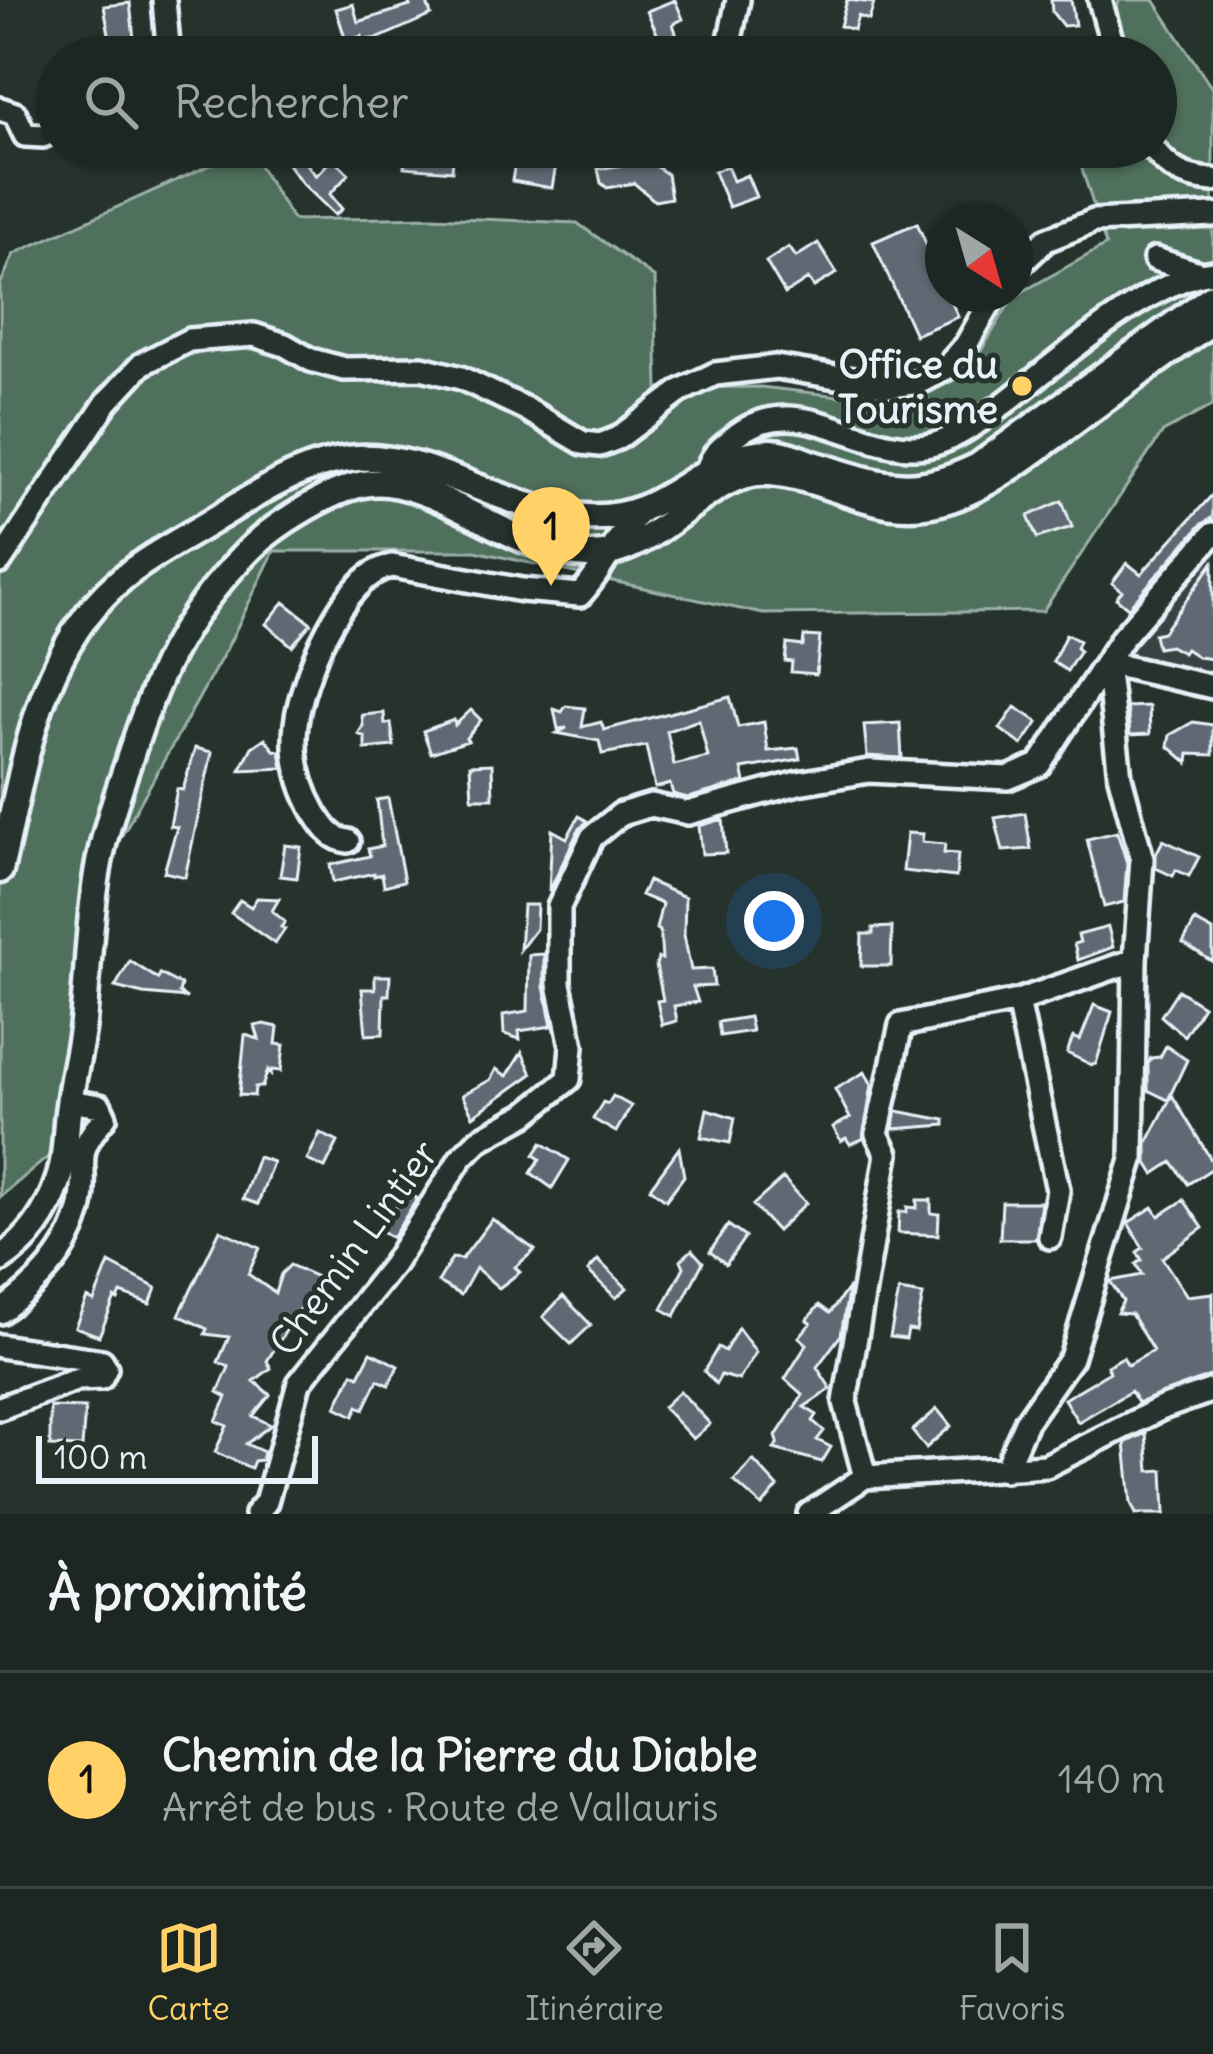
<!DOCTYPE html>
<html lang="fr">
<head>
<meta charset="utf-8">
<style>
  :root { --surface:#1c2622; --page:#252e2a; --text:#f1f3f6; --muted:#a0a5a5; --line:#3a4340; --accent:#ffd166 }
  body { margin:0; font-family:Delius,sans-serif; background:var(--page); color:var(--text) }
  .compass { position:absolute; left:925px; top:204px; width:108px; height:108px; border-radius:50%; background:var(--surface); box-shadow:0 3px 9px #0004; rotate:143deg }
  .scale { position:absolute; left:36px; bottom:30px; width:282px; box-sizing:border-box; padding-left:12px; border:6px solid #e8f1f8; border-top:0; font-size:33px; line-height:42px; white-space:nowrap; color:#e8f1f8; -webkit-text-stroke:9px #26332d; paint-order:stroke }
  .you { position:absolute; left:774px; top:921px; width:42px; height:42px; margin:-30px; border:9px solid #fff; border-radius:50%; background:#1a73e8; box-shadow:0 0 0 18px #1a73e833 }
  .badge { display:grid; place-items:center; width:78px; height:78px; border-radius:50%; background:var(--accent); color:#111; font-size:39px; font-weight:700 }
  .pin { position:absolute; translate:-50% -99px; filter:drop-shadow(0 3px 6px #0008) }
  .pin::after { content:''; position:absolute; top:63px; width:42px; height:36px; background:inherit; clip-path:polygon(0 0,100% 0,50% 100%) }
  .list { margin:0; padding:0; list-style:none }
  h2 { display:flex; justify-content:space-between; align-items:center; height:156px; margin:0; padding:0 48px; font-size:51px }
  h2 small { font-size:39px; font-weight:400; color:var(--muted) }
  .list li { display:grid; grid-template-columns:78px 1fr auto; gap:36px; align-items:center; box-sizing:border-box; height:216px; padding:0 48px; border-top:3px solid var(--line) }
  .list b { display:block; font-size:45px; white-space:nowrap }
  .list p { margin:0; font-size:39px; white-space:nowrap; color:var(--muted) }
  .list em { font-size:39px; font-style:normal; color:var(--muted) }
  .icon { flex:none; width:66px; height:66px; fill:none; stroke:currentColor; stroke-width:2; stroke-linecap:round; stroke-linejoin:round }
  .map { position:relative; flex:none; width:1213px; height:1514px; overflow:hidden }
  .search { position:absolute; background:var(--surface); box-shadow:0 3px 9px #0004; left:36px; right:36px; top:36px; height:132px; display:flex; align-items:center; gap:30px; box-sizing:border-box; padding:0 42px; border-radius:66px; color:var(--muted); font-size:45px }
  .sheet { height:372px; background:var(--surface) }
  nav { display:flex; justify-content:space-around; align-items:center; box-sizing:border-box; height:168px; border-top:3px solid var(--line); background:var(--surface); font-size:33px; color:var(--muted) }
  nav a { display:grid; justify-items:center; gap:6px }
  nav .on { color:var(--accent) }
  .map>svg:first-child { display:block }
  .built { fill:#374342 }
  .green { fill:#4f705b; stroke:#9cb0aa; stroke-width:3 }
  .building { fill:#606973; stroke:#e8f1f8; stroke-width:3; fill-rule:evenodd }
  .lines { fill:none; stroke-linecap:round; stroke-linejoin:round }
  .minor-casing { stroke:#e8f1f8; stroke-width:30 }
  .major-casing { stroke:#e8f1f8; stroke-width:33 }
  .minor { stroke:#26332d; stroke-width:21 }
  .major { stroke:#26332d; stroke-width:24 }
  .poi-dot { fill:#ffd166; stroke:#26332d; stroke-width:4.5 }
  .labels { text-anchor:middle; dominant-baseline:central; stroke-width:10; stroke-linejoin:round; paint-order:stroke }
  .poi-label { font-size:39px; font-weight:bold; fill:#e8f1f8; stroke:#26332d; text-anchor:end }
  .street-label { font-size:39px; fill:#e8f1f8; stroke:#26332d }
</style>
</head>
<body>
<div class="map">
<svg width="1213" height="1514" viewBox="0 0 1213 1514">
  <rect width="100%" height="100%" fill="#26332d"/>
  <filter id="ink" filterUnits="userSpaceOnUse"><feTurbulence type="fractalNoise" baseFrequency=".00833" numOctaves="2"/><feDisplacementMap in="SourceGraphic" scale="24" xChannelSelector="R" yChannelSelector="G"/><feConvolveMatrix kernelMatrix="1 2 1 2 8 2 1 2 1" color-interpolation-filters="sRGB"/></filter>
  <g filter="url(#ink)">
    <!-- built -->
    <path class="built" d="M1213 548V675L1124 653Z"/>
    <!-- green -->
    <path class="green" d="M1119 0H1154L1213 90V405L1163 432 1043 611 763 614 475 551H274L227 648 108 860 55 1151 0 1197V285L14 254 248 148 293 220 431 217 577 223 655 278 658 388 761 387 908 404 968 373 1013 297 1106 245 1075 147H1156V57H1104Z"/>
    <!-- building -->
    <path class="building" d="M408 0H426L431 15 379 38 363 40 362 36 346 41 336 9 353 4 358 22 410 6Z
      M675 0 683 19 673 24 676 33 660 40 647 11Z
      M847 0 874 3 869 20 858 16 854 30 840 26Z
      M1051 0H1071L1075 25 1063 26 1052 12Z
      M130 3 135 48 112 51 104 6Z
      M406 147H454L452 171 404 167Z
      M517 149 552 154 556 165 552 188 512 181Z
      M300 155 316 176 333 158 349 174 330 194 342 209 335 215 302 183 285 160Z
      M649 161 667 174 671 198 655 201 634 183 607 188 601 183 598 169Z
      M727 166 733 181 747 175 756 197 729 207 714 172Z
      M917 223 943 283V294H948L958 317 915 335 873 242Z
      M818 243 837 273 814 287 808 279 785 294 766 262 789 247 796 257Z
      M1213 494V517L1202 524 1128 608 1116 598 1122 591 1112 583 1127 563 1141 574Z
      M1062 501 1072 527 1037 538 1028 516Z
      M1213 563V659L1198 657 1186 649 1183 653 1170 646 1157 648 1154 634 1163 632Z
      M284 602 311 623 292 646 266 624Z
      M1066 634 1079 641 1076 648 1080 651 1067 671 1053 662Z
      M804 636 820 637 816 674 791 672 792 662 785 661 787 644 803 646Z
      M730 697 738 727 764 722 768 751 798 748 800 759 742 769 745 782 688 798 673 794 670 784 655 788 646 746 602 754 599 741 557 733 567 728 558 729 554 709 562 712 566 706 585 708 582 727 601 722 604 730ZM699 720 708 757 674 765 667 731Z
      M1149 706 1150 734 1130 735 1127 707Z
      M1015 707 1038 722 1022 745 1000 729Z
      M471 710 481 720 466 738 468 741 431 753 423 731 454 720 455 725Z
      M384 713 385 724 391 723 394 746 365 749V737L358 734 363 726 362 715Z
      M1193 722 1213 725V755L1189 754 1188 763 1168 746 1170 735Z
      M900 723 902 758 867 756 864 725Z
      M265 738 274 750 280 751 283 768 240 770 252 747Z
      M195 748 212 752 185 877 164 872 177 827 170 826 177 789 183 790Z
      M492 764 493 798H472L470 765Z
      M388 798 404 881 384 886 382 874 374 876V873L333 882 330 865 370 856 368 849 382 846 377 800Z
      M1025 813 1031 849 1003 851 995 818Z
      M579 816 587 821 578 831 549 892 552 830 567 838Z
      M723 819 726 853 702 854 699 826Z
      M1117 832 1127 863 1124 902 1104 907 1087 839Z
      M907 833 923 834 922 842 945 844 944 853 958 854 956 877 903 871Z
      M1163 840 1199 857 1189 876 1176 870 1173 876 1156 868V854Z
      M285 845 301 847 297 878 280 876Z
      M648 881 685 897 684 935 691 970 712 969 714 986 693 987 698 1002 674 1006 677 1021 662 1025 657 1001 663 1000 656 965 658 958 662 959 660 931 656 929 662 904 641 895Z
      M257 898 279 899 272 911 285 922 281 927 285 929 275 944 231 913 240 900 251 907Z
      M523 905H537L536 929 520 950Z
      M1195 921 1213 931V962L1183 943Z
      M892 927 891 966H861L862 934H873V928Z
      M1108 927 1113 947 1078 960 1074 944 1080 942 1078 935Z
      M544 954V987L552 1026 519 1031 520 1039 504 1034 503 1015 528 1011 529 955Z
      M130 961 158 979 160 974 181 985 179 993 187 998 143 994 115 987Z
      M375 976H390L389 995H384L383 1034 366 1035 362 989H375Z
      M1178 990 1203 1006 1184 1036 1161 1016Z
      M1094 1005 1112 1012 1096 1064 1092 1065 1067 1053 1073 1037 1080 1040Z
      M749 1017 752 1031 720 1036 718 1022Z
      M264 1024 278 1027 276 1044 284 1045 281 1071 272 1070 271 1074 268 1070 262 1087H255L254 1096 239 1095 245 1035 259 1039 255 1026Z
      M1166 1046 1187 1060 1168 1100 1148 1090V1064L1151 1058 1160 1057Z
      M522 1052 532 1074 473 1116 462 1095 490 1080 496 1069 507 1076Z
      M865 1072 872 1085 863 1139 850 1144 846 1138 841 1141 833 1127 850 1118 835 1089Z
      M1172 1095 1213 1163V1168L1188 1184 1172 1162 1154 1174 1147 1163V1143Z
      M613 1096 631 1106 616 1132 593 1119 603 1102 608 1104Z
      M707 1109 735 1118 730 1143 701 1137Z
      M897 1111 945 1120V1125L893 1129Z
      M320 1133 338 1142 325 1168 307 1160Z
      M542 1143 569 1160 552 1188 531 1173 540 1159 534 1155Z
      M679 1148 684 1176 666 1200 650 1188Z
      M258 1157 273 1162 258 1204 243 1199Z
      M783 1178 806 1203 777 1231 753 1205Z
      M406 1192 417 1199 392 1238 380 1230Z
      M917 1200H931V1213L939 1214 938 1235 898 1233 899 1212H907V1207L917 1208Z
      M1184 1200 1203 1228 1162 1258 1187 1296 1213 1293V1375L1138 1403 1131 1391 1078 1422 1064 1399 1110 1372 1107 1366 1123 1357 1128 1365 1153 1351 1131 1314 1117 1313 1123 1301 1110 1281 1142 1275 1136 1264 1142 1260 1137 1252 1143 1248 1128 1223 1153 1207 1159 1216Z
      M1002 1202H1041L1036 1239H1000Z
      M492 1219 535 1250 515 1267 520 1272 499 1288 476 1268 461 1295 438 1282 452 1258 462 1259Z
      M728 1225 745 1237 726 1264 710 1252Z
      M220 1230 260 1248 248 1274 275 1293 281 1274 290 1265 319 1278 267 1361 271 1368 254 1381 270 1395 253 1416 271 1425 246 1444 264 1452 262 1460 254 1461 251 1468 215 1452 227 1426 216 1421 227 1397 218 1392 229 1367 218 1362 229 1337 205 1334 207 1329 179 1315Z
      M692 1250 703 1262 675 1316 662 1309 684 1267 681 1260Z
      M598 1260 627 1288 616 1298 588 1271Z
      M109 1263 156 1288 150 1304 121 1293 118 1300 115 1298 99 1336 75 1327 87 1298 94 1301Z
      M849 1287 841 1335 817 1367 831 1389 804 1407 817 1415 813 1421 824 1431 817 1440 831 1447 822 1462 774 1449 778 1442 776 1436 803 1395 785 1379 807 1344 799 1337 811 1323 807 1320 819 1305 830 1313Z
      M899 1291 923 1295 916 1331 908 1330 906 1339 890 1337Z
      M563 1296 591 1325 571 1344 543 1317Z
      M738 1328 756 1352 739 1380 721 1375 716 1384 704 1371 718 1347 725 1351Z
      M371 1352 398 1366 389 1385 378 1380 364 1409 358 1406 354 1416 336 1407 353 1373 359 1376Z
      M680 1391 710 1424 693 1439 663 1407Z
      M50 1407 85 1408 82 1447 50 1446Z
      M937 1409 951 1426 926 1448 912 1431Z
      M1146 1433 1149 1471 1163 1470 1165 1514H1136L1131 1503 1125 1443Z
      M753 1460 778 1487 762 1506 734 1481Z"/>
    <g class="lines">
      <defs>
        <path id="minor" d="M164 0 169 57
          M1100 0 1116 57
          M721 57 730 39 738 0
          M0 109 15 114 25 135 43 136 57 128
          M1152 147C1169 170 1184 178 1213 180
          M1155 259 1199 273
          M1015 269 1046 240 1094 221 1213 215
          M707 471C711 454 721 448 734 437 800 383 867 463 935 444 960 437 985 417 1006 402 1056 363 1151 278 1213 272
          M0 562 107 402 142 364 189 340 254 335 285 345 311 360 344 369 422 368 461 378 526 409 583 443 600 445 618 438 682 390 715 374 776 367 890 386 920 382 945 369 966 345 995 294
          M1107 663 1213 687
          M348 841C331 839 324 827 315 813 299 785 292 755 296 724 301 679 343 573 392 566L522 590 580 595C605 569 615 536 641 511
          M1018 1001 1058 1190 1050 1237
          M0 1312C36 1286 70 1253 81 1206 90 1162 68 1159 105 1117L100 1106 69 1101
          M0 1346 102 1361 106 1368 101 1378 78 1379 0 1408
          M1005 1470 1026 1422 1071 1358 1132 1160 1135 960 1142 859 1120 777 1107 663
          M865 1477 845 1402 887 1154 877 1134 901 1025 1018 1001 1135 960
          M256 1514 266 1502 299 1383 393 1265 461 1158 479 1140 526 1114 569 1079 572 1046 559 984V907L592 837 621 814 651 805 688 813 798 783 869 771 1008 778 1039 765 1122 638 1213 534
          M809 1514 865 1477 1046 1466 1162 1408 1213 1390"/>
        <path id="major" d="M0 870C24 771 36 653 118 582 147 557 185 538 217 518 260 492 306 461 358 458 431 454 510 513 586 517 669 523 699 452 770 452 784 452 799 459 813 464 881 485 911 499 978 466L1213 296
          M0 1259C30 1240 48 1213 59 1179 67 1156 65 1129 69 1105 72 1077 80 1050 83 1022 88 973 89 923 97 874 103 837 115 801 127 766 157 675 179 620 249 550 268 531 293 515 317 502 338 491 362 480 388 483 457 493 514 552 588 555 660 558 707 466 771 473 837 479 881 523 951 499 994 484 1034 451 1070 425 1117 390 1165 355 1213 321"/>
      </defs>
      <!-- minor casing -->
      <use href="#minor" class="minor-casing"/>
      <!-- major casing -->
      <use href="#major" class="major-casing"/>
      <!-- minor -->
      <use href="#minor" class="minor"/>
      <!-- major -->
      <use href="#major" class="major"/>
    </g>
  </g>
  <!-- markers -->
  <circle class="poi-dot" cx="1022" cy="386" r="12"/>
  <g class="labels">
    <!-- poi labels -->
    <g class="poi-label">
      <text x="998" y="364">Office du<tspan x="998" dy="45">Tourisme</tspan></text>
    </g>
    <!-- street labels -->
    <g class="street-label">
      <text transform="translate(354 1248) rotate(-54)">Chemin Lintier</text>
    </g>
  </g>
</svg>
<svg class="compass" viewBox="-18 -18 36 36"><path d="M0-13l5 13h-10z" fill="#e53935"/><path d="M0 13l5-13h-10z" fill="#a0a5a5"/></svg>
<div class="scale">100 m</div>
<div class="you"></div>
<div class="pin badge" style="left:551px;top:586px">1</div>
<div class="search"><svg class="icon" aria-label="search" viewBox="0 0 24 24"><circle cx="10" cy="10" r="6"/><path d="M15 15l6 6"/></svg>Rechercher</div>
</div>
<section class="sheet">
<h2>À proximité<small></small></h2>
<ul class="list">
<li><span class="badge">1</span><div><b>Chemin de la Pierre du Diable</b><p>Arrêt de bus · Route de Vallauris</p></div><em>140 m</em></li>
</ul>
</section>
<nav>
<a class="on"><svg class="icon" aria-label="map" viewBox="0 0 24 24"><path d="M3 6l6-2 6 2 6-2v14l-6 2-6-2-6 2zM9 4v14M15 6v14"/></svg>Carte</a>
<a><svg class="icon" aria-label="directions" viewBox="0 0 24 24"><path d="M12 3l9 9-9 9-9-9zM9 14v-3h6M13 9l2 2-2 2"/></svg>Itinéraire</a>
<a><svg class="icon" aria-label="saved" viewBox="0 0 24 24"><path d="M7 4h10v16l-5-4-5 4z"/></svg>Favoris</a>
</nav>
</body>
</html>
